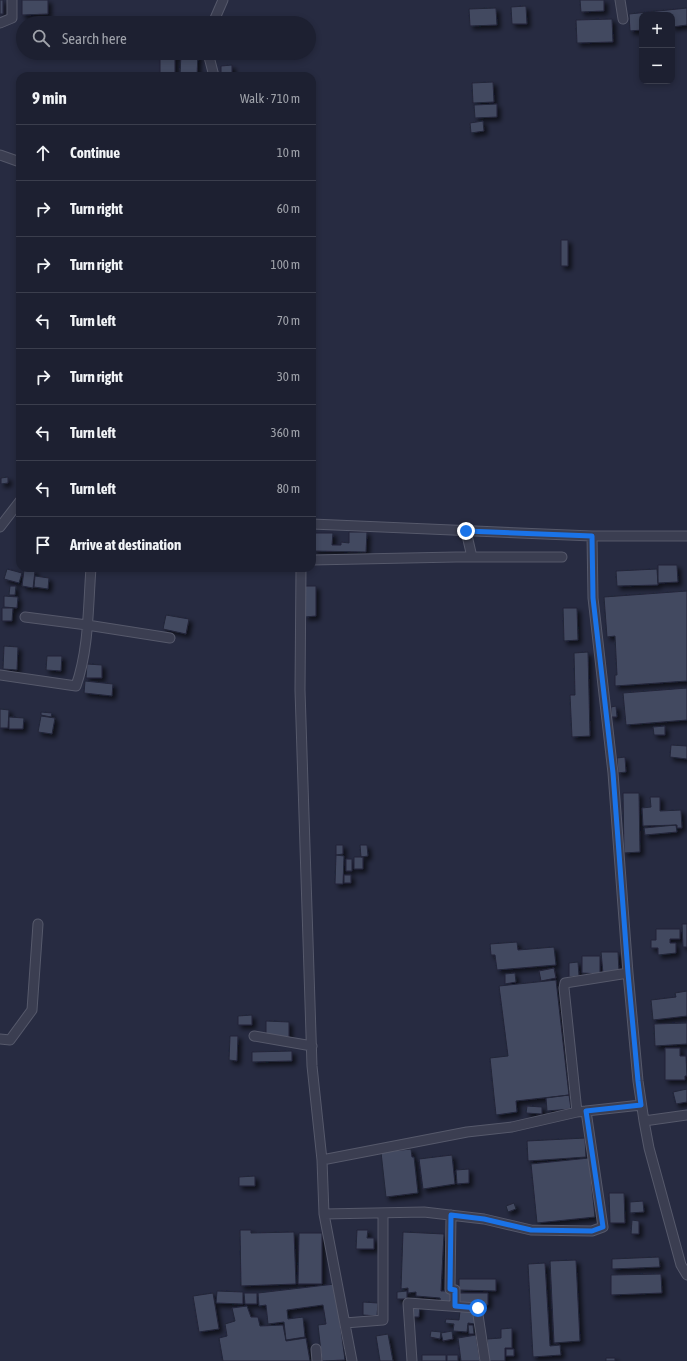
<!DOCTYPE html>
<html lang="en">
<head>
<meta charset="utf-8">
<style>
  :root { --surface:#1d2031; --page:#252839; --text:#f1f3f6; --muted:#a0a3ab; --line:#3b3e4d }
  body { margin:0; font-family:"Asap Condensed",sans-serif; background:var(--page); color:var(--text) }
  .controls { position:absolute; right:12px; top:12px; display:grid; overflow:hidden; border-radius:8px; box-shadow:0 2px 6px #0003 }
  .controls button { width:36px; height:36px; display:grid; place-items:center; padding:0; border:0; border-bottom:1px solid var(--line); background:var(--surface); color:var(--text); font:20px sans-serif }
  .stop { position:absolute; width:12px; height:12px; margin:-9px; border:3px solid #1a73e8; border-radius:50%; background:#fff }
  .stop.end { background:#1a73e8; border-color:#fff; box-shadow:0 1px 4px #0008 }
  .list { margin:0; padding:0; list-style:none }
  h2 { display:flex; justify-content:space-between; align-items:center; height:52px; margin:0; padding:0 16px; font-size:17px }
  h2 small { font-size:13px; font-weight:400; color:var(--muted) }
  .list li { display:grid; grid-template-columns:26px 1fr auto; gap:12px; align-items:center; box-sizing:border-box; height:56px; padding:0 16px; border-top:1px solid var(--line) }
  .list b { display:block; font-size:15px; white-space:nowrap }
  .list em { font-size:13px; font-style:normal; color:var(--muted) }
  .icon { flex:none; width:22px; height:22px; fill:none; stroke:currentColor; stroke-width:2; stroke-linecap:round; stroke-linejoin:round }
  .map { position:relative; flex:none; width:687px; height:1361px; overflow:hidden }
  .search { position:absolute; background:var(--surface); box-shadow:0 2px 6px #0003; left:16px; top:16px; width:300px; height:44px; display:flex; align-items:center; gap:10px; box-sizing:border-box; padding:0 14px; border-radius:22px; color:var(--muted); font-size:15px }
  .panel { position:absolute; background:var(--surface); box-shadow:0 2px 6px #0003; left:16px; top:72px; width:300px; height:500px; border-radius:12px }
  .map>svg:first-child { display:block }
  .building { fill:#434861; stroke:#222538; filter:url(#shadow) }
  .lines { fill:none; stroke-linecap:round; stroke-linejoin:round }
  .street-casing { stroke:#56596b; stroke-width:11 }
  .street { stroke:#3b3e51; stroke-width:9 }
  .route { stroke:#1a73e8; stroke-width:5 }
</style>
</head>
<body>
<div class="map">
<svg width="687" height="1361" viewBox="0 0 687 1361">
  <defs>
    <filter id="shadow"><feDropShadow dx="3.5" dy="3.5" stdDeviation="2" flood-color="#0009"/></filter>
  </defs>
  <rect width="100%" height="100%" fill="#272b41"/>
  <!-- building -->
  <path class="building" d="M0 0H3V14H0Z
    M22 0H48V14L22 15Z
    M580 0H604V11L581 12Z
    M526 6 527 24H512L511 7Z
    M496 8 497 25 470 26 469 9Z
    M687 8V25L672 27V15H642V30L630 31 629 14Z
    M612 19 613 42 577 43 576 20Z
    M159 53H179V56L159 55Z
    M181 53H198L197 76H180Z
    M160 57H175V76H160Z
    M232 65V76H221V66Z
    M493 82 494 102 473 103 472 83Z
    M497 104V117L475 118 474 105Z
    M483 121 484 131 471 133 470 123Z
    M561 240H568V266H561Z
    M8 477V483L1 484V478Z
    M349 532H367L366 552 314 551V533H333L332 545H341V542L349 543Z
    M658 565H677L678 582 658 583Z
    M7 569 22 573 19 583 4 579Z
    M657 569 658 585 617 586 616 571Z
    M24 570 35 571 33 588 22 586Z
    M35 576 49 578 48 589 34 587Z
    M10 586H16L15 595H9Z
    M304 586H316V616L305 617Z
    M687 591V681L615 686V675H617L615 636 607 637 604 597Z
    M4 596 18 597 17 608 4 607Z
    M2 608H13L12 621H2Z
    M563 608H577L578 640 564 641Z
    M166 615 189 619 186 634 163 629Z
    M4 646 18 647 17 670 3 669Z
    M588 652 590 736 572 737 570 695H575L574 653Z
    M47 656H62L61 671 46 670Z
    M87 664 102 665V678H86Z
    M85 681 113 684 112 696 84 693Z
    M687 688V720L626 725 623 693Z
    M616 706 617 717H611V707Z
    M0 709 9 710 8 728H0Z
    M41 712 52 713 51 717 41 715Z
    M41 716 55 718 52 734 38 732Z
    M9 717 24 718 23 729H9Z
    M665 726V735H654L653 727Z
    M671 745 687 746V759L670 757Z
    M625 757 626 772 618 773 617 758Z
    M623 793H639L640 852 624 853Z
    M650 797H660V811L681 810 682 828H677V825L643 826 642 808 651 807Z
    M676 825 677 832 645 835 644 828Z
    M336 845H343V854L336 855Z
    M360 845H367L368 856 361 857Z
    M336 855 344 856 343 884H335Z
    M354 857H363V869H354Z
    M346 859H352V871H346Z
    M344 875H351V883H344Z
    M682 924H687V947H683Z
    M656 929H680V939H670V943H676V953L658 955V948H651V940H656Z
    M517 942 518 950 554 947 556 965 497 970 495 955H491L490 944Z
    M601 952H618L619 972 603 973Z
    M582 956H600V974L582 973Z
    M578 962 579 976 569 977V963Z
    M554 968 556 978 541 981 539 971Z
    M515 973 516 982 505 984V974Z
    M556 980 569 1095 516 1101 517 1112 496 1115 490 1058 508 1056 499 986Z
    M687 991V1016L653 1020 651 1000 676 997 675 993Z
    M252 1015V1025H238V1016Z
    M266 1021 289 1022V1037L266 1036Z
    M687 1023V1044L655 1046 654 1024Z
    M230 1036H238L237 1061 229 1060Z
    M665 1048H680V1056H686L687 1076H685V1080H665Z
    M292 1051V1061L252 1062V1052Z
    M687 1089V1102L676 1104 673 1092Z
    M569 1095 571 1109 547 1111 546 1098Z
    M527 1106 542 1107V1114L526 1113Z
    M585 1138 586 1157 528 1161 527 1141Z
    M411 1149 412 1157H414L418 1193 386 1197 381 1152Z
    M452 1155 455 1184 423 1189 419 1159Z
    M589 1158 595 1217 537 1223 531 1164Z
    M469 1169V1183L457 1184 456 1170Z
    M255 1176V1186H239V1177Z
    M609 1193H624L625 1223H610Z
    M643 1201 644 1212 630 1213V1202Z
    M514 1203 516 1209 508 1212 506 1206Z
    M632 1220 639 1221V1234H631Z
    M240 1230H251V1233L294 1232 296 1284 241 1286Z
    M357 1230H368L367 1238H374V1249H356Z
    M403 1232 444 1234 441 1291H453L452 1304 441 1303 440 1298 416 1296V1292L408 1293V1288L401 1289Z
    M299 1233H322V1284H298Z
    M659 1257 660 1267 612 1269V1259Z
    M576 1260 580 1341 554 1343 550 1261Z
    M545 1263 550 1346 560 1345 561 1355 533 1357 528 1264Z
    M661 1274 662 1293 611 1295V1275Z
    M459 1279H496V1291L459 1290Z
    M335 1284 345 1360 322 1361 318 1325 326 1324 323 1305 287 1310 288 1319 303 1317 305 1337 286 1340 284 1322 268 1324 266 1305 259 1306 258 1293Z
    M217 1291 243 1292V1304L216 1303Z
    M407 1291V1299H397V1292Z
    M213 1293 219 1329 199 1332 193 1296Z
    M244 1293H257V1304H245Z
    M457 1293H488V1305L458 1306Z
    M363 1302 378 1303 377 1316 363 1315Z
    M247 1306 251 1317H258L260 1326 283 1325 286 1341 306 1338 310 1361H223L219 1338 227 1336 225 1324 235 1321 232 1308Z
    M413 1306H420L419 1317H412Z
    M460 1311 476 1312 475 1324 468 1323 467 1332 453 1331 454 1324 445 1323 446 1319 459 1320Z
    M468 1325H473L474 1334H469Z
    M512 1328V1348H505V1361H488L487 1339 501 1338V1329Z
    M431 1331 441 1332 440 1339 430 1337Z
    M452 1331 453 1339 443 1341 441 1333Z
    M388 1334 393 1361H380L376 1336Z
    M476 1335 480 1361H461L458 1338Z
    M506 1349H514V1356H506Z
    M422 1355H446V1361H422Z
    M447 1355H458V1361H447Z
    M606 1358H615V1361H606Z"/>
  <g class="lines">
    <defs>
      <path id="street" d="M620 0 623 19
        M0 23 12 18V0
        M213 23 223 0
        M208 53 214 76
        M0 155 20 162
        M312 524 592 536
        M0 527 20 501
        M466 531 472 557
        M312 560 456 557H562
        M301 568 300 690 312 1066 322 1160
        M25 617 87 625 170 638
        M0 675 76 686C89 649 88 607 91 568
        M254 1036 312 1046
        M0 1039 10 1040 32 1010 38 924
        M577 1112 564 988 565 983 628 973
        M687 1115 644 1121 649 1148 681 1265 687 1275
        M644 1121 638 1081 628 973 613 773 593 598 592 536H687
        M324 1214 424 1212 484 1219 531 1230 592 1231 603 1227 586 1111
        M451 1215 450 1289 455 1290V1306
        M345 1323 383 1320V1213
        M316 1349 317 1361
        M352 1361 324 1214 322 1160 467 1132 512 1127 577 1112 641 1105
        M412 1361 408 1303 477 1308 485 1361"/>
    </defs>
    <!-- street casing -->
    <use href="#street" class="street-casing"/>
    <!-- street -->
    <use href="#street" class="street"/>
  </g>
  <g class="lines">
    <!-- route -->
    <path class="route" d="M466 531 592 536 593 598 613 773 628 973 638 1081 641 1105 586 1111 603 1227 592 1231 531 1230 484 1219 451 1215 450 1289 455 1290V1306L478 1308"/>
  </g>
</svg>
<div class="controls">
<button>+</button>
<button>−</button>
</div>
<div class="stop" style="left:478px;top:1308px"></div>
<div class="stop end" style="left:466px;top:531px"></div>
<div class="search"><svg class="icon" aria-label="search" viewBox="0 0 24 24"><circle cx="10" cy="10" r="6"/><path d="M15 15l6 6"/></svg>Search here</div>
<section class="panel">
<h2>9 min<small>Walk · 710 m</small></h2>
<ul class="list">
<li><svg class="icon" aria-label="ahead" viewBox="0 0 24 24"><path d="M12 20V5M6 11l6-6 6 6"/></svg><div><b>Continue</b></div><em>10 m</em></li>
<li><svg class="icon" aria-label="right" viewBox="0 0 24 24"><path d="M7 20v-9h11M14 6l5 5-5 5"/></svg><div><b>Turn right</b></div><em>60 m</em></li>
<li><svg class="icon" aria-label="right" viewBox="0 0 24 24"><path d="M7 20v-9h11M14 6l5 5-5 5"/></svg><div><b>Turn right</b></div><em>100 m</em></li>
<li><svg class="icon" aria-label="left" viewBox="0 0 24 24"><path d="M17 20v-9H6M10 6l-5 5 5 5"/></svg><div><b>Turn left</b></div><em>70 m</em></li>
<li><svg class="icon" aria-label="right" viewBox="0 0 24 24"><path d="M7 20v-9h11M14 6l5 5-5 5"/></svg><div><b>Turn right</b></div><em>30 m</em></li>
<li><svg class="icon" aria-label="left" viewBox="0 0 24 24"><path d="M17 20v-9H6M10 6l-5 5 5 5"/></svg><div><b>Turn left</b></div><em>360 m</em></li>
<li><svg class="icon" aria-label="left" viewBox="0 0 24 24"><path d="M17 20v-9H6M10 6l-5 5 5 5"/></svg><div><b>Turn left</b></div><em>80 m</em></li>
<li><svg class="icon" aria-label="arrive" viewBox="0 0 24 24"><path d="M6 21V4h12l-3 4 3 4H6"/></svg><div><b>Arrive at destination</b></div></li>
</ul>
</section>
</div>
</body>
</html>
